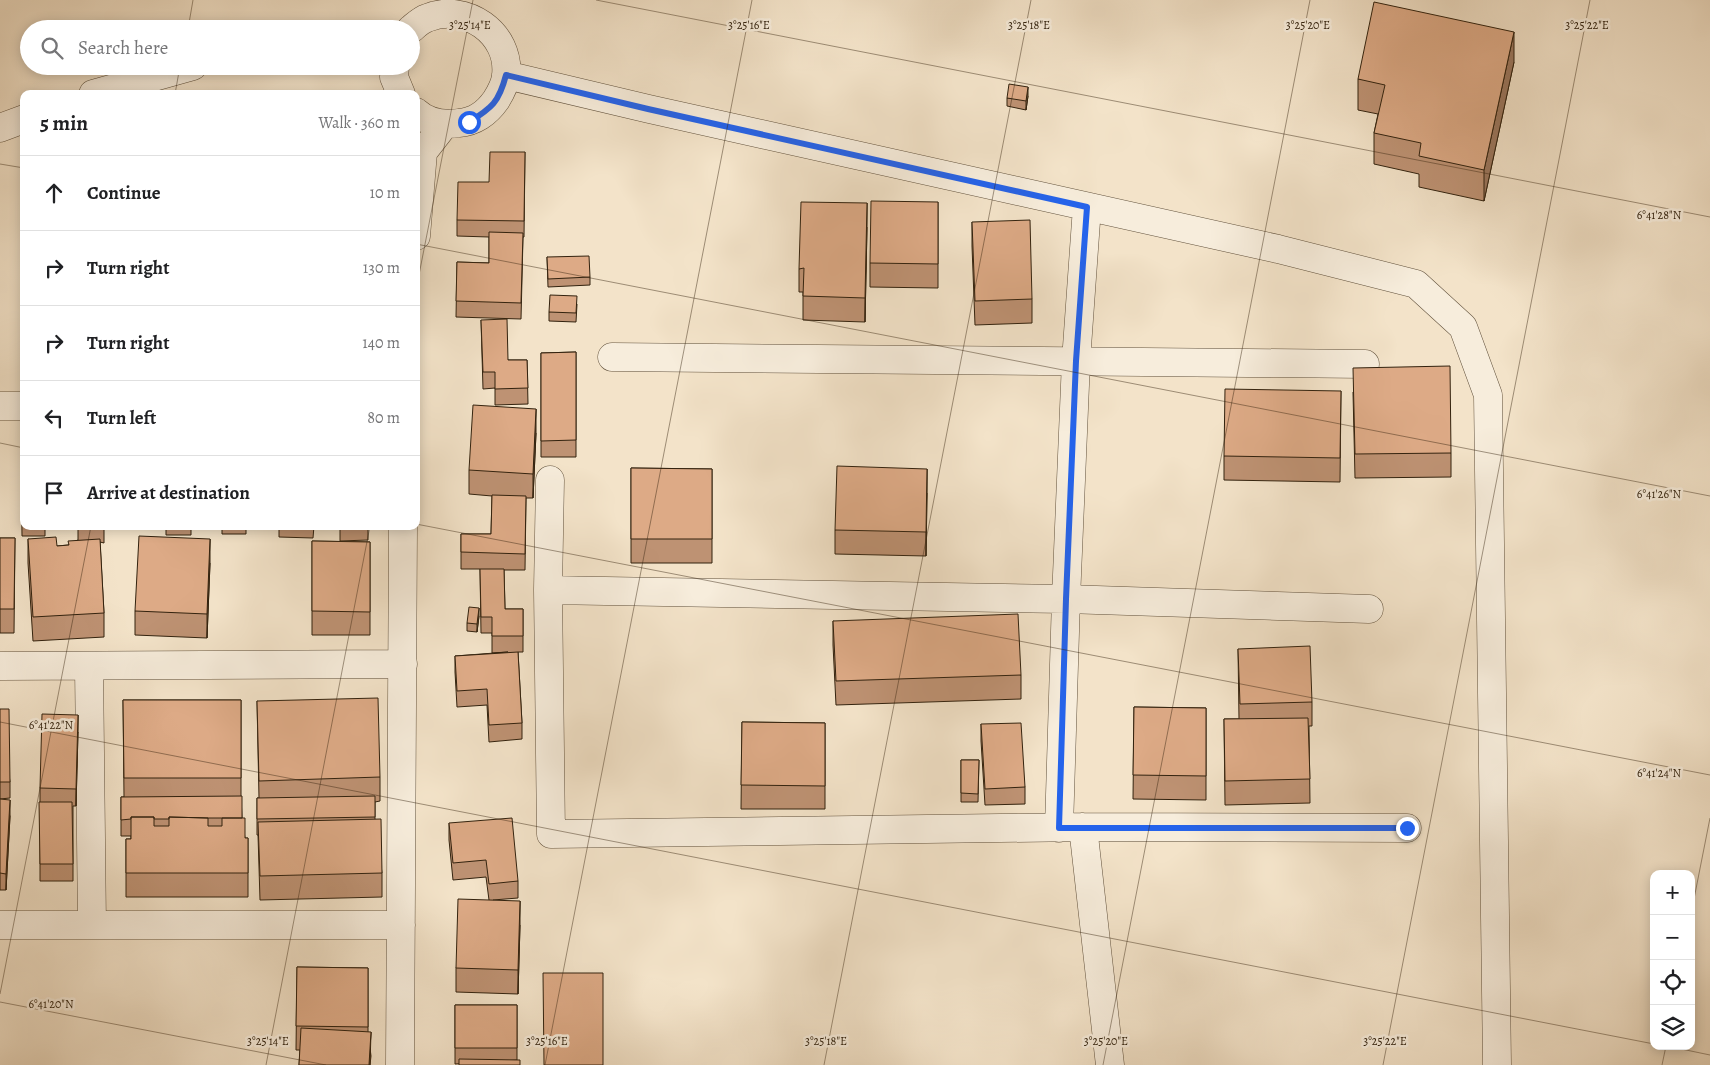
<!DOCTYPE html>
<html lang="en">
<head>
<meta charset="utf-8">
<style>
  :root { --surface:#fff; --page:#f6f6f6; --text:#202124; --muted:#757577; --line:#e0e0e0 }
  body { margin:0; font-family:Alegreya,serif; background:var(--page); color:var(--text) }
  .controls { position:absolute; right:15px; bottom:15px; display:grid; overflow:hidden; border-radius:10px; box-shadow:0 2px 12px #0003 }
  .controls button { width:45px; height:45px; display:grid; place-items:center; padding:0; border:0; border-bottom:1px solid var(--line); background:var(--surface); color:var(--text); font:25px sans-serif }
  .stop { position:absolute; width:15px; height:15px; margin:-11px; border:4px solid #2563eb; border-radius:50%; background:#fff }
  .stop.end { background:#2563eb; border-color:#fff; box-shadow:0 1px 5px #0008 }
  .list { margin:0; padding:0; list-style:none }
  h2 { display:flex; justify-content:space-between; align-items:center; height:65px; margin:0; padding:0 20px; font-size:21px }
  h2 small { font-size:16px; font-weight:400; color:var(--muted) }
  .list li { display:grid; grid-template-columns:32px 1fr auto; gap:15px; align-items:center; box-sizing:border-box; height:75px; padding:0 20px; border-top:1px solid var(--line) }
  .list b { display:block; font-size:19px; white-space:nowrap }
  .list em { font-size:16px; font-style:normal; color:var(--muted) }
  .icon { flex:none; width:28px; height:28px; fill:none; stroke:currentColor; stroke-width:2; stroke-linecap:round; stroke-linejoin:round }
  .map { position:relative; flex:none; width:1710px; height:1065px; overflow:hidden }
  .search { position:absolute; background:var(--surface); box-shadow:0 2px 12px #0003; left:20px; top:20px; width:400px; height:55px; display:flex; align-items:center; gap:12px; box-sizing:border-box; padding:0 18px; border-radius:28px; color:var(--muted); font-size:19px }
  .panel { position:absolute; background:var(--surface); box-shadow:0 2px 12px #0003; left:20px; top:90px; width:400px; height:440px; border-radius:10px }
  .map>svg:first-child { display:block }
  .lines { fill:none; stroke-linecap:round; stroke-linejoin:round }
  .minor-casing { stroke:#62523d; stroke-width:29 }
  .minor { stroke:#f7eddc; stroke-width:28 }
  .wall { fill:#be9273; stroke:#32220e }
  .shaded-wall { fill:#9b775e; stroke:#32220e }
  .building { fill:#ddaa86; stroke:#32220e }
  .route { stroke:#2563eb; stroke-width:6 }
  .ticks { fill:none; stroke:#32220e; stroke-width:1; stroke-opacity:0.45 }
  .ticks-label { font-size:12px; text-anchor:middle; fill:#32220e; stroke:#f7eddc; stroke-width:5; stroke-linejoin:round; paint-order:stroke }
</style>
</head>
<body>
<div class="map">
<svg width="1710" height="1065" viewBox="0 0 1710 1065">
  <rect width="100%" height="100%" fill="#f3e3c9"/>
  <filter id="stains"><feTurbulence type="fractalNoise" baseFrequency=".004" numOctaves="4"/><feColorMatrix values="0 0 0 0 .2 0 0 0 0 .09 0 0 0 0 .02 0 0 0 .5 -.17"/></filter>
  <radialGradient id="worn" r=".72"><stop offset=".6" stop-color="#630" stop-opacity="0"/><stop offset="1" stop-color="#630" stop-opacity=".3"/></radialGradient>
  <g class="lines">
    <defs>
      <path id="minor" d="M411 29C416 25 421 20 427 18 465 2 511 33 506 76 505 85 501 92 496 100 487 113 474 122 459 123 444 125 428 123 416 112
        M395 66 394 77 401 94
        M506 75 649 109 1278 249 1416 284 1463 327 1488 395 1497 1065
        M93 94 193 66
        M0 128 24 119
        M416 236 423 152 444 125
        M612 357 1365 364
        M0 406H24
        M550 480 548 590 551 834 1083 827 1407 828
        M548 590 1066 599 1369 609
        M0 666 403 664
        M89 666 92 925
        M1083 827 1110 1065
        M1059 828 1066 599 1076 361 1087 207
        M0 925H401
        M400 1065 403 526"/>
    </defs>
    <!-- minor casing -->
    <use href="#minor" class="minor-casing"/>
    <!-- minor -->
    <use href="#minor" class="minor"/>
  </g>
  <!-- wall -->
  <path class="wall" d="M1514 62 1484 201 1419 187V174L1374 164V133L1378 114 1358 110V79Z
    M1028 96 1026 110 1007 106V98Z
    M525 152 524 237H523L521 319 456 317 457 262 489 263V237L457 236V220L489 182Z
    M938 202V288L870 287V263Z
    M972 222 1032 299V323L975 325 972 246Z
    M867 227 865 322 803 320V292H799V269Z
    M547 257 590 277V285L548 287Z
    M577 304 576 322 549 321V312Z
    M481 320 508 360H527L528 404 495 405V388L483 389Z
    M576 352V457H541V353Z
    M1341 391 1340 482 1224 480V456Z
    M1353 392 1451 453V477L1355 478Z
    M536 433 533 498H526L525 570H504L505 609H523V652H518L522 723V739L489 742 487 705 457 707 455 672V656L508 652 492 653V633H481L480 569H461V534H491L492 496 469 494V470Z
    M21 455H24V526H45V536H22Z
    M631 468 712 469V563H631Z
    M927 493 926 556 835 554V530Z
    M78 526H104V543L100 542 104 613V637L33 641 28 563V539L57 546 68 545 78 540Z
    M166 526H191V535H166Z
    M222 526H246V534H222Z
    M279 526H314L313 538 279 537Z
    M340 526H368V540L340 541Z
    M0 538H15L14 633H0Z
    M312 541 370 542V635H312Z
    M210 563 207 638 135 635V611Z
    M479 616 477 632 467 631V623Z
    M833 621 1021 675V699L836 705 833 645Z
    M1238 649 1312 702V726H1309L1310 803 1225 805 1224 719H1239Z
    M123 700H241V796L242 818 245 838H248V897H126V839H131V836H121V797H124Z
    M257 701 380 777V801L375 802V819L382 873V897L260 900 258 835H257V798H259Z
    M1134 707 1206 708V800L1133 799Z
    M0 709 10 782V798L0 799Z
    M742 722 825 723V809H741Z
    M981 724 1025 787V804L985 805 981 741Z
    M78 732 76 806H73V881H40V788Z
    M961 760H979L978 802H961Z
    M0 799 10 816 6 890H0Z
    M449 823 518 881V898L493 900 520 925 518 994 456 992V968L489 900 486 877 453 880 449 840Z
    M297 967 368 968V1032L371 1056 370 1065H299L300 1050H296Z
    M455 1005H517V1060L455 1064Z"/>
  <!-- shaded-wall -->
  <path class="shaded-wall" d="M1514 32V62L1484 201V170Z
    M1028 87V96L1026 110V101Z
    M867 203V227L865 322V298Z
    M536 409V433L533 498V474Z
    M927 469V493L926 556V532Z
    M210 539V563L207 638V614Z
    M479 608V616L477 632V624Z
    M78 715V732L76 806V789Z
    M10 800V816L6 890V874Z
    M520 901V925L518 994V970Z
    M371 1032 370 1065H369Z"/>
  <!-- building -->
  <path class="building" d="M1374 2 1514 32 1484 170 1419 156 1421 143 1374 133 1385 85 1358 79Z
    M1009 84 1028 87 1026 101 1007 98Z
    M490 152H525L524 221 457 220 458 182H489Z
    M871 201 938 202V264L870 263Z
    M801 202 867 203 865 298 803 296 804 268 799 269Z
    M1030 220 1032 299 975 301 972 222Z
    M489 232 523 233 521 303 456 301 457 262 489 263Z
    M589 256 590 277 548 279 547 257Z
    M550 295 577 296 576 313 549 312Z
    M507 319 508 360H527L528 388 495 389V372H483L481 320Z
    M576 352V440L541 441V353Z
    M1450 366 1451 453 1355 454 1353 368Z
    M1225 389 1341 391 1340 458 1224 456Z
    M473 405 536 409 533 474 469 470Z
    M21 455H24V519H22Z
    M837 466 927 469 926 532 835 530Z
    M631 468 712 469V539H631Z
    M492 495 526 496 525 554 461 552V534H491Z
    M139 536 210 539 207 614 135 611Z
    M56 537 57 546 69 545 68 541 100 539 104 613 33 617 28 539Z
    M0 538H15L14 609H0Z
    M312 541 370 542V612L312 611Z
    M480 569H504L505 609H523V636H492V617H481Z
    M469 607 479 608 477 624 467 623Z
    M1018 614 1021 675 836 681 833 621Z
    M1310 646 1312 702 1240 704 1238 649Z
    M518 652 522 723 489 725 487 689 457 691 455 656Z
    M378 698 380 777 259 781 257 701Z
    M123 700H241V778H124Z
    M1134 707 1206 708V776L1133 775Z
    M0 709H9L10 782H0Z
    M42 714 78 715 76 789 40 788Z
    M1308 718 1310 779 1225 781 1224 719Z
    M742 722 825 723V786L741 785Z
    M1021 723 1025 787 985 789 981 724Z
    M961 760H979L978 794 961 793Z
    M242 796V818H208L169 817V819H154V817H131V819L121 820V797Z
    M375 796V817L257 819V798Z
    M0 799 10 800 6 874 0 873Z
    M39 802H72L73 864H40Z
    M131 817H154V826H169V817L208 818V826H222V818H245V838H248V873H126V839H131Z
    M512 818 518 881 489 884 486 860 453 863 449 823Z
    M381 819 382 873 260 876 258 822Z
    M458 899 520 901 518 970 456 968Z
    M297 967 368 968V1027L296 1026Z
    M543 973H603V1065H544Z
    M455 1005H517V1048H455Z
    M301 1028 371 1032 369 1065H299Z
    M459 1059 520 1060V1065H459Z"/>
  <g class="lines">
    <!-- route -->
    <path class="route" d="M469 122C492 108 499 102 506 75L648 109 1087 207 1076 361 1066 599 1059 828H1407"/>
  </g>
  <!-- ticks -->
  <path class="ticks" d="M596 0 1710 217M188 29 193 0M175 94 180 66M0 164 24 168M416 244 1710 496M416 290 473 0M0 443 24 448M416 524 1710 775M0 722 1654 1044M1691 914 1710 818M0 994 91 526M0 1002 326 1065M1667 1046 1710 1055M266 1065 370 526M545 1065 752 0M824 1065 1031 0M1103 1065 1310 0M1383 1065 1590 0M1662 1065 1666 1046"/>
  <g class="ticks-label">
    <text x="470" y="29">3°25'14"E</text>
    <text x="749" y="29">3°25'16"E</text>
    <text x="1029" y="29">3°25'18"E</text>
    <text x="1308" y="29">3°25'20"E</text>
    <text x="1587" y="29">3°25'22"E</text>
    <text x="1659" y="219">6°41'28"N</text>
    <text x="1659" y="498">6°41'26"N</text>
    <text x="51" y="729">6°41'22"N</text>
    <text x="1659" y="777">6°41'24"N</text>
    <text x="51" y="1008">6°41'20"N</text>
    <text x="268" y="1045">3°25'14"E</text>
    <text x="547" y="1045">3°25'16"E</text>
    <text x="826" y="1045">3°25'18"E</text>
    <text x="1106" y="1045">3°25'20"E</text>
    <text x="1385" y="1045">3°25'22"E</text>
  </g>
  <rect width="100%" height="100%" filter="url(#stains)"/>
  <rect width="100%" height="100%" fill="url(#worn)"/>
</svg>
<div class="controls">
<button>+</button>
<button>−</button>
<button><svg class="icon" aria-label="locate" viewBox="0 0 24 24"><circle cx="12" cy="12" r="6"/><path d="M12 2v4M12 18v4M2 12h4M18 12h4"/></svg></button>
<button><svg class="icon" aria-label="layers" viewBox="0 0 24 24"><path d="M12 4l9 5-9 5-9-5zM3 14l9 5 9-5"/></svg></button>
</div>
<div class="stop" style="left:469px;top:122px"></div>
<div class="stop end" style="left:1407px;top:828px"></div>
<div class="search"><svg class="icon" aria-label="search" viewBox="0 0 24 24"><circle cx="10" cy="10" r="6"/><path d="M15 15l6 6"/></svg>Search here</div>
<section class="panel">
<h2>5 min<small>Walk · 360 m</small></h2>
<ul class="list">
<li><svg class="icon" aria-label="ahead" viewBox="0 0 24 24"><path d="M12 20V5M6 11l6-6 6 6"/></svg><div><b>Continue</b></div><em>10 m</em></li>
<li><svg class="icon" aria-label="right" viewBox="0 0 24 24"><path d="M7 20v-9h11M14 6l5 5-5 5"/></svg><div><b>Turn right</b></div><em>130 m</em></li>
<li><svg class="icon" aria-label="right" viewBox="0 0 24 24"><path d="M7 20v-9h11M14 6l5 5-5 5"/></svg><div><b>Turn right</b></div><em>140 m</em></li>
<li><svg class="icon" aria-label="left" viewBox="0 0 24 24"><path d="M17 20v-9H6M10 6l-5 5 5 5"/></svg><div><b>Turn left</b></div><em>80 m</em></li>
<li><svg class="icon" aria-label="arrive" viewBox="0 0 24 24"><path d="M6 21V4h12l-3 4 3 4H6"/></svg><div><b>Arrive at destination</b></div></li>
</ul>
</section>
</div>
</body>
</html>
